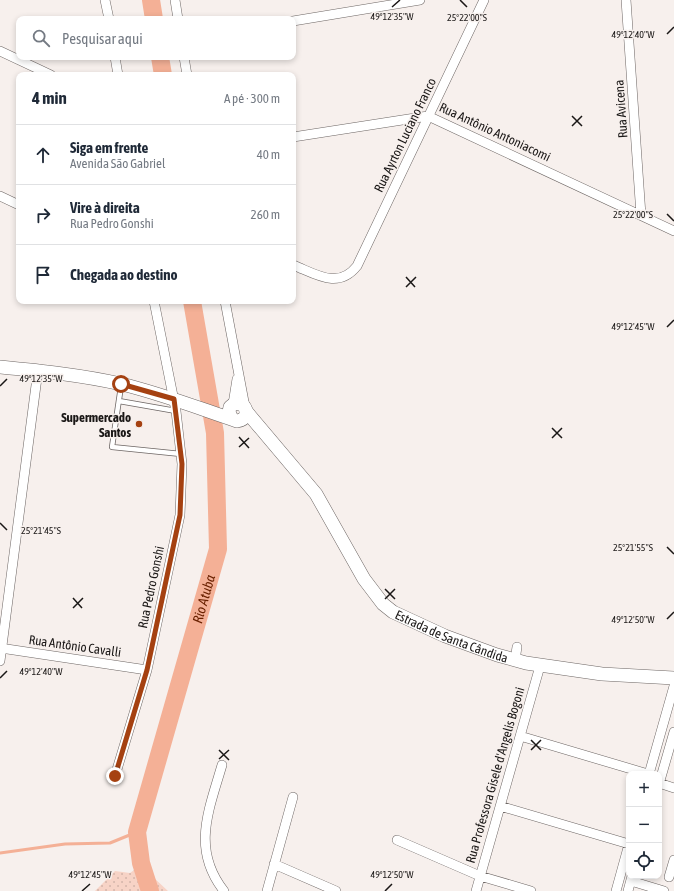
<!DOCTYPE html>
<html lang="pt">
<head>
<meta charset="utf-8">
<style>
  :root { --surface:#fff; --page:#f6f6f7; --text:#1f2937; --muted:#747a83; --line:#e0e1e3 }
  body { margin:0; font-family:"Asap Condensed",sans-serif; background:var(--page); color:var(--text) }
  .controls { position:absolute; right:12px; bottom:12px; display:grid; overflow:hidden; border-radius:8px; box-shadow:0 2px 6px #0003 }
  .controls button { width:36px; height:36px; display:grid; place-items:center; padding:0; border:0; border-bottom:1px solid var(--line); background:var(--surface); color:var(--text); font:20px sans-serif }
  .stop { position:absolute; width:12px; height:12px; margin:-9px; border:3px solid #a54111; border-radius:50%; background:#fff }
  .stop.end { background:#a54111; border-color:#fff; box-shadow:0 1px 4px #0008 }
  .list { margin:0; padding:0; list-style:none }
  h2 { display:flex; justify-content:space-between; align-items:center; height:52px; margin:0; padding:0 16px; font-size:17px }
  h2 small { font-size:13px; font-weight:400; color:var(--muted) }
  .list li { display:grid; grid-template-columns:26px 1fr auto; gap:12px; align-items:center; box-sizing:border-box; height:60px; padding:0 16px; border-top:1px solid var(--line) }
  .list b { display:block; font-size:15px; white-space:nowrap }
  .list p { margin:0; font-size:13px; white-space:nowrap; color:var(--muted) }
  .list em { font-size:13px; font-style:normal; color:var(--muted) }
  .icon { flex:none; width:22px; height:22px; fill:none; stroke:currentColor; stroke-width:2; stroke-linecap:round; stroke-linejoin:round }
  .map { position:relative; flex:none; width:674px; height:891px; overflow:hidden }
  .search { position:absolute; background:var(--surface); box-shadow:0 2px 6px #0003; left:16px; top:16px; width:280px; height:44px; display:flex; align-items:center; gap:10px; box-sizing:border-box; padding:0 14px; border-radius:8px; color:var(--muted); font-size:15px }
  .panel { position:absolute; background:var(--surface); box-shadow:0 2px 6px #0003; left:16px; top:72px; width:280px; height:232px; border-radius:8px }
  .map>svg:first-child { display:block }
  .grass { fill:url(#grass-dots) }
  .lines { fill:none; stroke-linecap:round; stroke-linejoin:round }
  .stream { stroke:#f4b096; stroke-width:3 }
  .river { stroke:#f4b096; stroke-width:18 }
  .service-casing { stroke:#6d6664; stroke-width:6 }
  .minor-casing { stroke:#6d6664; stroke-width:10 }
  .secondary-casing { stroke:#6d6664; stroke-width:14 }
  .service { stroke:#fff; stroke-width:4.5 }
  .minor { stroke:#fff; stroke-width:9 }
  .secondary { stroke:#fff; stroke-width:13 }
  .route { stroke:#a54111; stroke-width:5 }
  .ticks { fill:none; stroke:#1a1716; stroke-width:1.5 }
  .poi-dot { fill:#a54111; stroke:#f7f0ed; stroke-width:1.5 }
  .labels { text-anchor:middle; dominant-baseline:central; stroke-width:3; stroke-linejoin:round; paint-order:stroke }
  .street-label { font-size:13px; fill:#1a1716; stroke:#f7f0ed }
  .poi-label { font-size:13px; font-weight:bold; fill:#1a1716; stroke:#f7f0ed; text-anchor:end }
  .water-label { font-size:14px; font-style:italic; fill:#6a2100; stroke:#f7f0ed }
  .ticks-label { font-size:10px; text-anchor:middle; fill:#1a1716; stroke:#f7f0ed; stroke-width:3; stroke-linejoin:round; paint-order:stroke }
</style>
</head>
<body>
<div class="map">
<svg width="674" height="891" viewBox="0 0 674 891">
  <defs>
    <pattern id="grass-dots" width="8" height="8" patternUnits="userSpaceOnUse"><rect width="8" height="8" fill="#f7d3c6"/><path d="M2 2h.1M6 6h.1" fill="none" stroke="#d3b4a9" stroke-width="1.8" stroke-linecap="round"/></pattern>
  </defs>
  <rect width="100%" height="100%" fill="#f7f0ed"/>
  <!-- grass -->
  <path class="grass" d="M137 868 153 877 168 891H95L115 871 130 873Z"/>
  <g class="lines">
    <!-- stream -->
    <path class="stream" d="M0 853 65 844 110 843 137 832"/>
    <!-- river -->
    <g class="river">
      <path d="M151 0 154 19"/>
      <path d="M160 57 163 75"/>
      <path id="s1" d="M150 891 141 863 137 832 218 549 215 433 192 301"/>
    </g>
    <defs>
      <path id="service" d="M121 386 112 447 181 454
        M119 401 176 411"/>
      <path id="minor" d="M105 0 109 19
        M175 0 178 19
        M626 0 641 215
        M293 21 420 0
        M0 51 51 75
        M115 57 118 75
        M184 57 187 75
        M293 137 428 116 674 231
        M0 196 19 205
        M293 265C316 274 338 290 357 266L484 0
        M225 301 245 407
        M233 404 237 379
        M0 648 147 670
        M515 660 517 647
        M0 661 38 370
        M520 736 648 774
        M222 765C209 810 191 849 224 891
        M649 774 674 686
        M115 776 147 670 180 515 182 464 176 411 154 301
        M659 783 674 788
        M659 784 674 732
        M500 806 629 844
        M397 840 480 876 531 891
        M274 864 336 891
        M669 877 674 860
        M631 881 664 891
        M267 891 293 797
        M476 891 540 666
        M616 891 629 844
        M628 891 632 876"/>
      <g id="secondary">
        <path d="M0 367C41 371 81 375 121 384 160 393 198 408 237 421 246 420 249 412 243 405L235 403 230 407 229 412 232 419"/>
        <path id="s2" d="M246 411 316 494 364 579 383 604 393 612 445 636 497 655 526 663 602 674 674 678"/>
      </g>
    </defs>
    <!-- service casing -->
    <use href="#service" class="service-casing"/>
    <!-- minor casing -->
    <use href="#minor" class="minor-casing"/>
    <!-- secondary casing -->
    <use href="#secondary" class="secondary-casing"/>
    <!-- service -->
    <use href="#service" class="service"/>
    <!-- minor -->
    <use href="#minor" class="minor"/>
    <!-- secondary -->
    <use href="#secondary" class="secondary"/>
  </g>
  <g class="lines">
    <!-- route -->
    <path class="route" d="M115 776 147 670 180 515 182 464 174 399 121 384"/>
  </g>
  <!-- ticks -->
  <path class="ticks" d="M460 0 467 7M392 7 400 0M667 34 674 27M572 116 582 126M572 126 582 116M667 214 674 221M406 277 415 287M406 287 416 277M667 327 674 320M0 386 7 379M552 428 562 438M239 437 249 448M552 438 562 428M239 447 249 438M0 523 7 530M667 547 674 554M385 589 395 599M73 598 82 608M385 599 395 589M73 608 83 598M667 619 674 612M0 678 7 671M531 740 541 750M219 750 229 760M531 750 541 740M219 759 229 750M82 891 90 884M385 891 392 884"/>
  <!-- markers -->
  <circle class="poi-dot" cx="139" cy="424" r="4"/>
  <g class="labels">
    <!-- street labels -->
    <g class="street-label">
      <text transform="translate(621 109) rotate(-94)">Rua Avicena</text>
      <text transform="translate(495 132) rotate(25)">Rua Antônio Antoniacomi</text>
      <text transform="translate(405 135) rotate(-64)">Rua Ayrton Luciano Franco</text>
      <text transform="translate(151 587) rotate(-78)">Rua Pedro Gonshi</text>
      <text stroke="none"><textPath href="#s2" startOffset="314">Estrada de Santa Cândida</textPath></text>
      <text transform="translate(75 646) rotate(8)">Rua Antônio Cavalli</text>
      <text transform="translate(495 775) rotate(-74)">Rua Professora Gisele d'Angelis Bogoni</text>
    </g>
    <!-- poi labels -->
    <g class="poi-label">
      <text x="131" y="417">Supermercado<tspan x="131" dy="15">Santos</tspan></text>
    </g>
    <!-- water labels -->
    <g class="water-label">
      <text stroke="none"><textPath href="#s1" startOffset="303">Rio Atuba</textPath></text>
    </g>
  </g>
  <g class="ticks-label">
    <text x="392" y="20">49°12'35"W</text>
    <text x="467" y="21">25°22'00"S</text>
    <text x="633" y="38">49°12'40"W</text>
    <text x="633" y="218">25°22'00"S</text>
    <text x="633" y="330">49°12'45"W</text>
    <text x="41" y="382">49°12'35"W</text>
    <text x="41" y="534">25°21'45"S</text>
    <text x="633" y="551">25°21'55"S</text>
    <text x="633" y="623">49°12'50"W</text>
    <text x="41" y="675">49°12'40"W</text>
    <text x="90" y="878">49°12'45"W</text>
    <text x="392" y="878">49°12'50"W</text>
  </g>
</svg>
<div class="controls">
<button>+</button>
<button>−</button>
<button><svg class="icon" aria-label="locate" viewBox="0 0 24 24"><circle cx="12" cy="12" r="6"/><path d="M12 2v4M12 18v4M2 12h4M18 12h4"/></svg></button>
</div>
<div class="stop" style="left:121px;top:384px"></div>
<div class="stop end" style="left:115px;top:776px"></div>
<div class="search"><svg class="icon" aria-label="search" viewBox="0 0 24 24"><circle cx="10" cy="10" r="6"/><path d="M15 15l6 6"/></svg>Pesquisar aqui</div>
<section class="panel">
<h2>4 min<small>A pé · 300 m</small></h2>
<ul class="list">
<li><svg class="icon" aria-label="ahead" viewBox="0 0 24 24"><path d="M12 20V5M6 11l6-6 6 6"/></svg><div><b>Siga em frente</b><p>Avenida São Gabriel</p></div><em>40 m</em></li>
<li><svg class="icon" aria-label="right" viewBox="0 0 24 24"><path d="M7 20v-9h11M14 6l5 5-5 5"/></svg><div><b>Vire à direita</b><p>Rua Pedro Gonshi</p></div><em>260 m</em></li>
<li><svg class="icon" aria-label="arrive" viewBox="0 0 24 24"><path d="M6 21V4h12l-3 4 3 4H6"/></svg><div><b>Chegada ao destino</b></div></li>
</ul>
</section>
</div>
</body>
</html>
